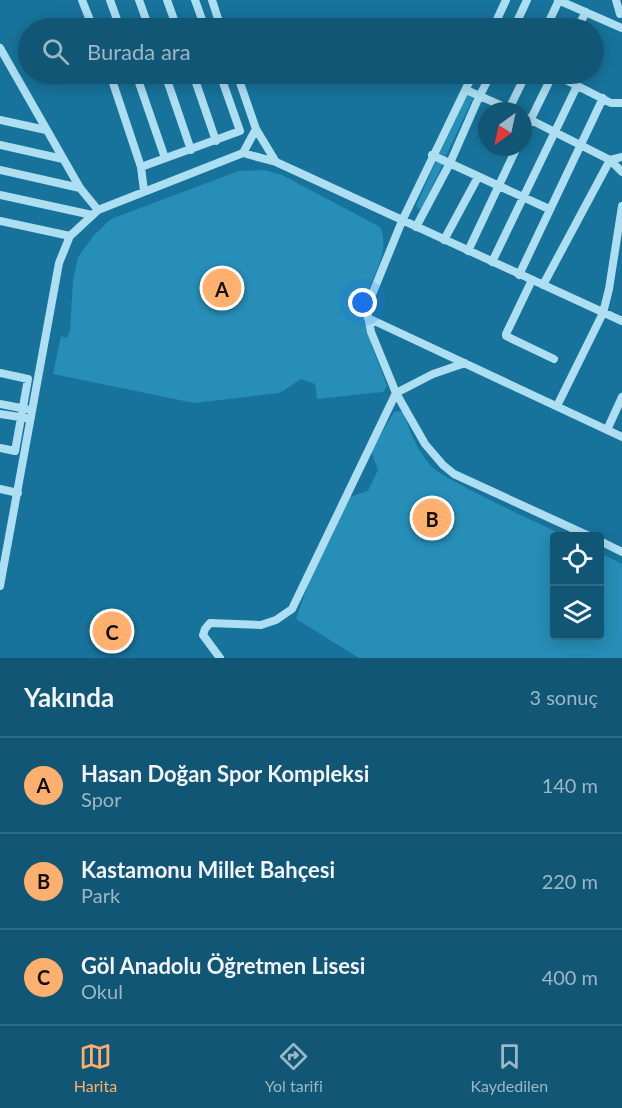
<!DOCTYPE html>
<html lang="tr">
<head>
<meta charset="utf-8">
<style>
  :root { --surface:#115674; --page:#1a5c79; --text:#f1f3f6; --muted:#9cb7c5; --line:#306c86; --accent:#ffaf6e }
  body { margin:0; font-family:Lato,sans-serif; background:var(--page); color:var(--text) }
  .controls { position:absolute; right:18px; bottom:18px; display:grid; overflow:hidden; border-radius:6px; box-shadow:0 3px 15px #0003 }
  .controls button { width:54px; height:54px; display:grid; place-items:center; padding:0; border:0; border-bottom:2px solid var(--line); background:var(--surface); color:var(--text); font:30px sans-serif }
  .compass { position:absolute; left:478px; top:102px; width:54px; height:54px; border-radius:50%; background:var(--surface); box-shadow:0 3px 15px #0003; rotate:213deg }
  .you { position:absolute; left:363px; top:303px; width:21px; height:21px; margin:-15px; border:4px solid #fff; border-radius:50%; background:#1a73e8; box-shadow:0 0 0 9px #1a73e833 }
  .badge { display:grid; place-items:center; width:39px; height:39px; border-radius:50%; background:var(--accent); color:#111; font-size:20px; font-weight:700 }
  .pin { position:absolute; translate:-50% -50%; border:3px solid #fff; box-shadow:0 2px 6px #0006 }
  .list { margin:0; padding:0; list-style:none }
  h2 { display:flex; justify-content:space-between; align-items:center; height:78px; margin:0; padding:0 24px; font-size:26px }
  h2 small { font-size:20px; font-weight:400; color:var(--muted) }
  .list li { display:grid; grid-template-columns:39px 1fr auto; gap:18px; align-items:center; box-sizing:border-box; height:96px; padding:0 24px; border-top:2px solid var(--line) }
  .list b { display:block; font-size:22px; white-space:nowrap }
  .list p { margin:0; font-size:20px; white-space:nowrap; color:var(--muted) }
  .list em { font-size:20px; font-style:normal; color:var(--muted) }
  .icon { flex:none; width:33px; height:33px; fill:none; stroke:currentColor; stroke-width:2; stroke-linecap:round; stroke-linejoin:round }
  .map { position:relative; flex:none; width:622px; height:658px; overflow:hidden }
  .search { position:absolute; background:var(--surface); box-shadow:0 3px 15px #0003; left:18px; right:18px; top:18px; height:66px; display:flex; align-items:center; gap:15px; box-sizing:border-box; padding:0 21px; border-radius:33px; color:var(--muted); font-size:22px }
  .sheet { height:366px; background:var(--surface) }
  nav { display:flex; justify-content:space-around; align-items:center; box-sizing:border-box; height:84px; border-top:2px solid var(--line); background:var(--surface); font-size:16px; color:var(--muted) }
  nav a { display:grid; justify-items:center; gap:3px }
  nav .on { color:var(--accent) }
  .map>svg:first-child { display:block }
  .green { fill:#278eb7 }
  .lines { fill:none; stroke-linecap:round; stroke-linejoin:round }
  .minor { stroke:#addef2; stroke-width:8 }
</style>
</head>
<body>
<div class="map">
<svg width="622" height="658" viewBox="0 0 622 658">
  <rect width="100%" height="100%" fill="#17739b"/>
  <!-- green -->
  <path class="green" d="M467 95 473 98 446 156 440 153Z
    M436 161 443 164 422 208 418 209 416 206Z
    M263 170 282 175 380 227C394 257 362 286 364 313 366 337 379 363 387 386L383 392 317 399 315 384 301 379 280 393 194 403 53 374 61 336 67 338 70 330 73 281 78 257 94 235 111 219 239 171Z
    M403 411C410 431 419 457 437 471 445 477 456 482 465 487 498 505 532 520 565 536H554V636H600V553L622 564V658H359L296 619 314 568 346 498 368 491 378 470 371 451 394 412Z"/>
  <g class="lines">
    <!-- minor -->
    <path class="minor" d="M82 0 93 28
      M110 0 120 28
      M139 0 149 28
      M167 0 177 28
      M195 0 205 28
      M212 0 221 28
      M558 0 622 28
      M616 0 620 14
      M493 28 506 0
      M514 28 527 0
      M546 28 559 0
      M577 28 586 12
      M0 48 80 188 98 210
      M110 74 141 167 144 191
      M136 74 165 158
      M165 74 191 150
      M193 74 216 141
      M237 74 256 129 276 162
      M473 74 402 221 369 302 367 310 371 332 396 393 425 444 443 465 454 474 589 536
      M554 74 611 103H622
      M466 90 514 111
      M509 109 526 74
      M523 116 610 160 622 172
      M0 120 46 130
      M523 135 553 74
      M0 145 63 159
      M243 153 256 129
      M432 155 549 209
      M141 167 240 131 220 74
      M0 170 80 188
      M0 195 92 215
      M0 221 70 236
      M416 227 450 163 479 97 491 74
      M444 240 478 177
      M468 251 517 147
      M492 262 577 86
      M519 275 603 98
      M532 280 506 334V336L554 359
      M543 285 610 160 622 157
      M368 318 622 437
      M0 373 28 379 15 451 0 448
      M0 404 26 409
      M557 406 603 313 609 289 622 206
      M0 414 26 418
      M607 430 622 397
      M0 489 18 493
      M600 541 622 552
      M0 586 59 263 70 236 98 210 243 153 276 162 622 321
      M220 658 203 635 205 629 210 623 261 625 276 620 292 609 396 393 433 374 465 363"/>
  </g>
</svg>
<div class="controls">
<button><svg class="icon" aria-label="locate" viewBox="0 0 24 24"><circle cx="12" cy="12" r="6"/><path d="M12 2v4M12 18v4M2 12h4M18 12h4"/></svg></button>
<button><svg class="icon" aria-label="layers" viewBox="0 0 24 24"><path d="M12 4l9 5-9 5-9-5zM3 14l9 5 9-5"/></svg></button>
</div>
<svg class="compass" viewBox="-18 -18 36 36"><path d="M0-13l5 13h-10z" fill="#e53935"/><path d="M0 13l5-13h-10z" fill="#9cb7c5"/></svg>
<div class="you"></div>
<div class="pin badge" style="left:222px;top:288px">A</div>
<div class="pin badge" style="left:432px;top:518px">B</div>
<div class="pin badge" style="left:112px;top:631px">C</div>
<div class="search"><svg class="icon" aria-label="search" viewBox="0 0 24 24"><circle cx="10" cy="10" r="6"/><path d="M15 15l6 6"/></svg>Burada ara</div>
</div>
<section class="sheet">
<h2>Yakında<small>3 sonuç</small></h2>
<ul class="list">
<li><span class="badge">A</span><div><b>Hasan Doğan Spor Kompleksi</b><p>Spor</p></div><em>140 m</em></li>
<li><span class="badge">B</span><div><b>Kastamonu Millet Bahçesi</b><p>Park</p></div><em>220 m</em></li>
<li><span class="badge">C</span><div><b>Göl Anadolu Öğretmen Lisesi</b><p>Okul</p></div><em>400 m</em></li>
</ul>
</section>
<nav>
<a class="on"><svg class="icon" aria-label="map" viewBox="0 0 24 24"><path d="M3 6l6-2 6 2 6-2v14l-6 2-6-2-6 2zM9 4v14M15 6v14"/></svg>Harita</a>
<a><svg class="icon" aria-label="directions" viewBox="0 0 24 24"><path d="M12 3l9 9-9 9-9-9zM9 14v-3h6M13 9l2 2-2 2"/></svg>Yol tarifi</a>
<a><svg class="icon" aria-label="saved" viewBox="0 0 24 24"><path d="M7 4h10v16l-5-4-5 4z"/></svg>Kaydedilen</a>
</nav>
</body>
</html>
